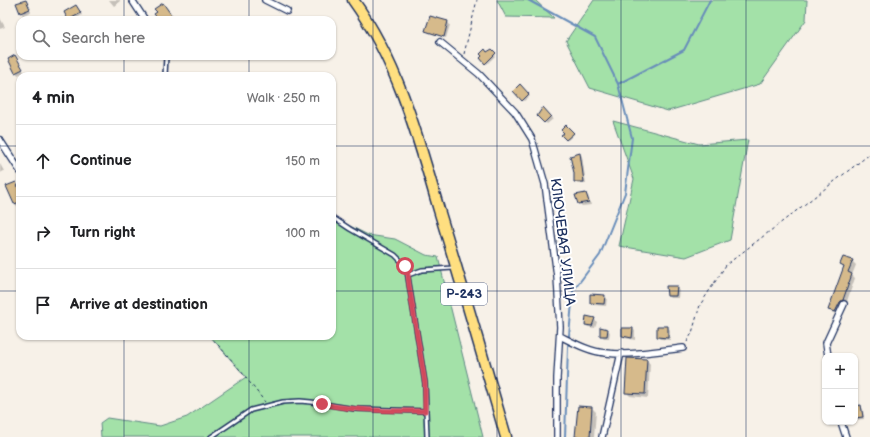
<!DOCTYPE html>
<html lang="en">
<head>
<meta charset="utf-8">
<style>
  :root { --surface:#fff; --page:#f2f2f2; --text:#202124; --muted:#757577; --line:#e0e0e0 }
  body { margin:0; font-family:"Balsamiq Sans",sans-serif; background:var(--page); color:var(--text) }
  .controls { position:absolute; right:12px; bottom:12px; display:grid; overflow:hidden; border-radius:8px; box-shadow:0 1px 3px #0004 }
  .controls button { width:36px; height:36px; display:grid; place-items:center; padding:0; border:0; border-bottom:1px solid var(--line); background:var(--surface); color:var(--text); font:20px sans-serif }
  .stop { position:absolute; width:12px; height:12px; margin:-9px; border:3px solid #d1495b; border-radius:50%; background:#fff }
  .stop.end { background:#d1495b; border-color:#fff; box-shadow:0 1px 4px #0008 }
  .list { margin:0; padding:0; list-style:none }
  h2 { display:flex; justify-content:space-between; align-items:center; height:52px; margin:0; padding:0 16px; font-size:17px }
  h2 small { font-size:13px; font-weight:400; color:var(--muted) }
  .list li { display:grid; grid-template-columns:26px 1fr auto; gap:12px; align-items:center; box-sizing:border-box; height:72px; padding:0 16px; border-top:1px solid var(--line) }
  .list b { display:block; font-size:15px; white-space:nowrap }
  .list em { font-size:13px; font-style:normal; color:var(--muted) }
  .icon { flex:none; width:22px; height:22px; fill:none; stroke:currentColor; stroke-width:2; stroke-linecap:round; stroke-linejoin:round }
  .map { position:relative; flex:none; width:870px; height:437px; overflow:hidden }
  .search { position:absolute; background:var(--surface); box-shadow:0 1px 3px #0004; left:16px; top:16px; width:320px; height:44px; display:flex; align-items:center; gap:10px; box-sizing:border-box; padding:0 14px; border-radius:12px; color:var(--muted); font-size:15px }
  .panel { position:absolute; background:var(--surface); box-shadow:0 1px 3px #0004; left:16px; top:72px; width:320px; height:268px; border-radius:12px }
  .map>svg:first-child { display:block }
  .green { fill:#a3e1a8; stroke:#5f8883 }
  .shadow { fill:#0003 }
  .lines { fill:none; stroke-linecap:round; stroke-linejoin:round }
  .stream { stroke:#688dba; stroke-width:2 }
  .building { fill:#d6ba8b; stroke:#1b2f5e }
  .lane-casing { stroke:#1b2f5e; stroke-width:6 }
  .street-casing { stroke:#1b2f5e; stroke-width:8 }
  .highway-casing { stroke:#1b2f5e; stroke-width:13 }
  .path { stroke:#1b2f5e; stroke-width:1; stroke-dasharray:3 3; stroke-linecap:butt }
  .lane { stroke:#fff; stroke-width:3 }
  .street { stroke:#fff; stroke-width:5.5 }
  .highway { stroke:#ffdf80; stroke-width:10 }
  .route { stroke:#d1495b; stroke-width:5 }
  .grid { fill:none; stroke:#1b2f5e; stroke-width:1; stroke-opacity:0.55 }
  .labels { text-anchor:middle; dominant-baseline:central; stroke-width:4; stroke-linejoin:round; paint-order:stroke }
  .shield { fill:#fff; stroke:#5f6d8e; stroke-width:1 }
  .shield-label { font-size:13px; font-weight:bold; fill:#1b2f5e }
  .street-label { font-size:14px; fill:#1b2f5e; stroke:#fff }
</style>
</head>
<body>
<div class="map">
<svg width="870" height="437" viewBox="0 0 870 437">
  <rect width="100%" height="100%" fill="#f7f1e8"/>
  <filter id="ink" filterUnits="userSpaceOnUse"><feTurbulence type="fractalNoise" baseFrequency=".025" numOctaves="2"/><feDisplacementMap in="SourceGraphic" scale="8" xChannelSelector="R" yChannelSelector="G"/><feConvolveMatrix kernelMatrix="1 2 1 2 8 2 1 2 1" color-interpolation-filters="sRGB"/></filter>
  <g filter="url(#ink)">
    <!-- green -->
    <path class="green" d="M497 0H535L554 18 506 17Z
      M594 0H807L806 20 760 84 668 111 590 88 566 41Z
      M613 121 699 144 748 140 730 240 686 257 619 246 634 179Z
      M332 217 368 235 395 239 426 255 438 257 483 437H101L100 423 107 418 160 426 187 417 246 377 210 336H332Z"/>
    <!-- shadow -->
    <path class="shadow" d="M109 0H120V1L114 6Z
      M26 1 28 3 31 12 23 15 21 13Z
      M76 6 82 15 74 20H70L69 19Z
      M430 17 448 22 450 25 446 38 429 33 426 30Z
      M0 18 5 27 0 29Z
      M491 50 496 55 487 64 481 58Z
      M15 56 24 72 18 75 9 60Z
      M520 86 530 96 524 101 515 91Z
      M543 109 553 119 547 124 539 116Z
      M566 126 574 134 568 140 563 135 565 133Z
      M580 154 582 156 586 184H578L575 182Z
      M0 164 4 171 0 173Z
      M16 183 20 190V205L17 206 15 204 8 187Z
      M586 194 588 196 591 205 582 206 579 203Z
      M852 261 856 265 852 275 855 278 846 304 839 315 833 313 830 310 845 268 841 264Z
      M676 287 679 289 678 298H670L668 296Z
      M604 296 607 298 606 306 593 305 591 303Z
      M594 319 597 322 595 328 588 327 586 325Z
      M668 327 670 330V340L660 339 658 337Z
      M633 329 635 331V340L625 338 623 336Z
      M607 330 610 332 609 338H604L601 335Z
      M647 360 650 364 648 398 630 396 626 392Z
      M578 407 592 408 596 412 594 437H576Z
      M855 407H860L863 409 864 419 855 420Z"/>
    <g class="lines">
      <!-- stream -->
      <path class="stream" d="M528 0 595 37 618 84 632 138 625 193 600 255 573 291 568 347 565 437
        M618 84 684 50 710 0"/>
    </g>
    <!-- building -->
    <path class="building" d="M26 0 30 9 20 13 16 3Z
      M163 3 175 20H159L154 14 157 12 154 9Z
      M76 5 81 13 68 20 64 12Z
      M430 16 448 21 444 37 425 31Z
      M485 49 487 52 492 49 496 53 485 64 480 58 482 56 480 54Z
      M15 55 23 69 15 73 8 59Z
      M520 84 529 94 522 101 513 91Z
      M543 107 551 116 544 123 537 116Z
      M566 125 574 133 566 140 561 135 564 133 561 130Z
      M580 153 584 182H574V173L570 156Z
      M16 182 20 192V202L14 204 6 186Z
      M586 193 589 202 578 204 575 195Z
      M843 257 853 260 848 272 852 274 843 300 840 302 835 312 828 310 844 266 840 264Z
      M666 286H677L676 296H667Z
      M590 294 605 295 604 304 590 303Z
      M586 316 595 318 592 326 585 325Z
      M657 326H668V338L657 337Z
      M600 327 608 329 607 336H600Z
      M622 328H633L632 338 622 336Z
      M627 358 647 359 645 394 625 393Z
      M861 405 863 417 855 418V406Z
      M578 406 592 407 590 437H575Z"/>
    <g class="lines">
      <defs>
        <path id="lane" d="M165 76 166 56
          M332 217 350 229 395 255 401 261 407 271 425 383 427 437
          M408 275 422 270 453 268
          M211 437 251 410 283 402 300 401 311 402 355 409 425 411"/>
        <path id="street" d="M132 0 145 20
          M265 0 287 11
          M440 42 479 74 515 112 532 139 545 184 557 276 560 327 557 378V437
          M0 140 20 171
          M560 336C574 343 590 352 606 353 631 356 658 351 683 348
          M828 356 826 343 844 304
          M841 422 846 437
          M602 437 621 353"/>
        <path id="highway" d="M353 0C398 62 418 137 439 210 462 285 484 361 506 437"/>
      </defs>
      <!-- lane casing -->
      <use href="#lane" class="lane-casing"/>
      <!-- street casing -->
      <use href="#street" class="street-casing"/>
      <!-- highway casing -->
      <use href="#highway" class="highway-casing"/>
      <!-- path -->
      <path class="path" d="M464 54 477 0
        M210 336 236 365 265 402
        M687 342 692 333 700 305 726 265 870 154"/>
      <!-- lane -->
      <use href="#lane" class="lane"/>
      <!-- street -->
      <use href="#street" class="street"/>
      <!-- highway -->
      <use href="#highway" class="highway"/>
    </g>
  </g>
  <g class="lines" filter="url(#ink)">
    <!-- route -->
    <path class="route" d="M322 404C356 411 391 411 425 411V383L409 285 408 275 405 266"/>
  </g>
  <!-- grid -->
  <path class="grid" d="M124 0V20M249 0V20M373 0V437M497 0V437M621 0V437M746 0V437M124 56V76M249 56V76M0 146H20M332 146H870M0 291H20M332 291H870M124 336V437M249 336V437"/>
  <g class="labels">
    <!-- shield labels -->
    <rect class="shield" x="441" y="283" width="46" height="22" rx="3"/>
    <g class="shield-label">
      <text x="464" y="294">Р-243</text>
    </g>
    <!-- street labels -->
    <g class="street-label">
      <text transform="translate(563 242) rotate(83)">КЛЮЧЕВАЯ УЛИЦА</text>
    </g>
  </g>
</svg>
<div class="controls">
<button>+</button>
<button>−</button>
</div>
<div class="stop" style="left:405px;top:266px"></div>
<div class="stop end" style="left:322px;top:404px"></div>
<div class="search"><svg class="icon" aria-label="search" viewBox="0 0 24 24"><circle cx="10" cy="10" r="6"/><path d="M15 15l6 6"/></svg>Search here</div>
<section class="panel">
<h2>4 min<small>Walk · 250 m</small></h2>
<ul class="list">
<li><svg class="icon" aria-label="ahead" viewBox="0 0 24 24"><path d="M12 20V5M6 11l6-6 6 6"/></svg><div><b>Continue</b></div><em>150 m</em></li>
<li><svg class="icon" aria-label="right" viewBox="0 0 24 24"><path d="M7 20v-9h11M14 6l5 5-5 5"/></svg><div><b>Turn right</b></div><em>100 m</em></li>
<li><svg class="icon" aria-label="arrive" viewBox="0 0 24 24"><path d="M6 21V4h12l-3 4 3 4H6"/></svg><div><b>Arrive at destination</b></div></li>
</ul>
</section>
</div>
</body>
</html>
